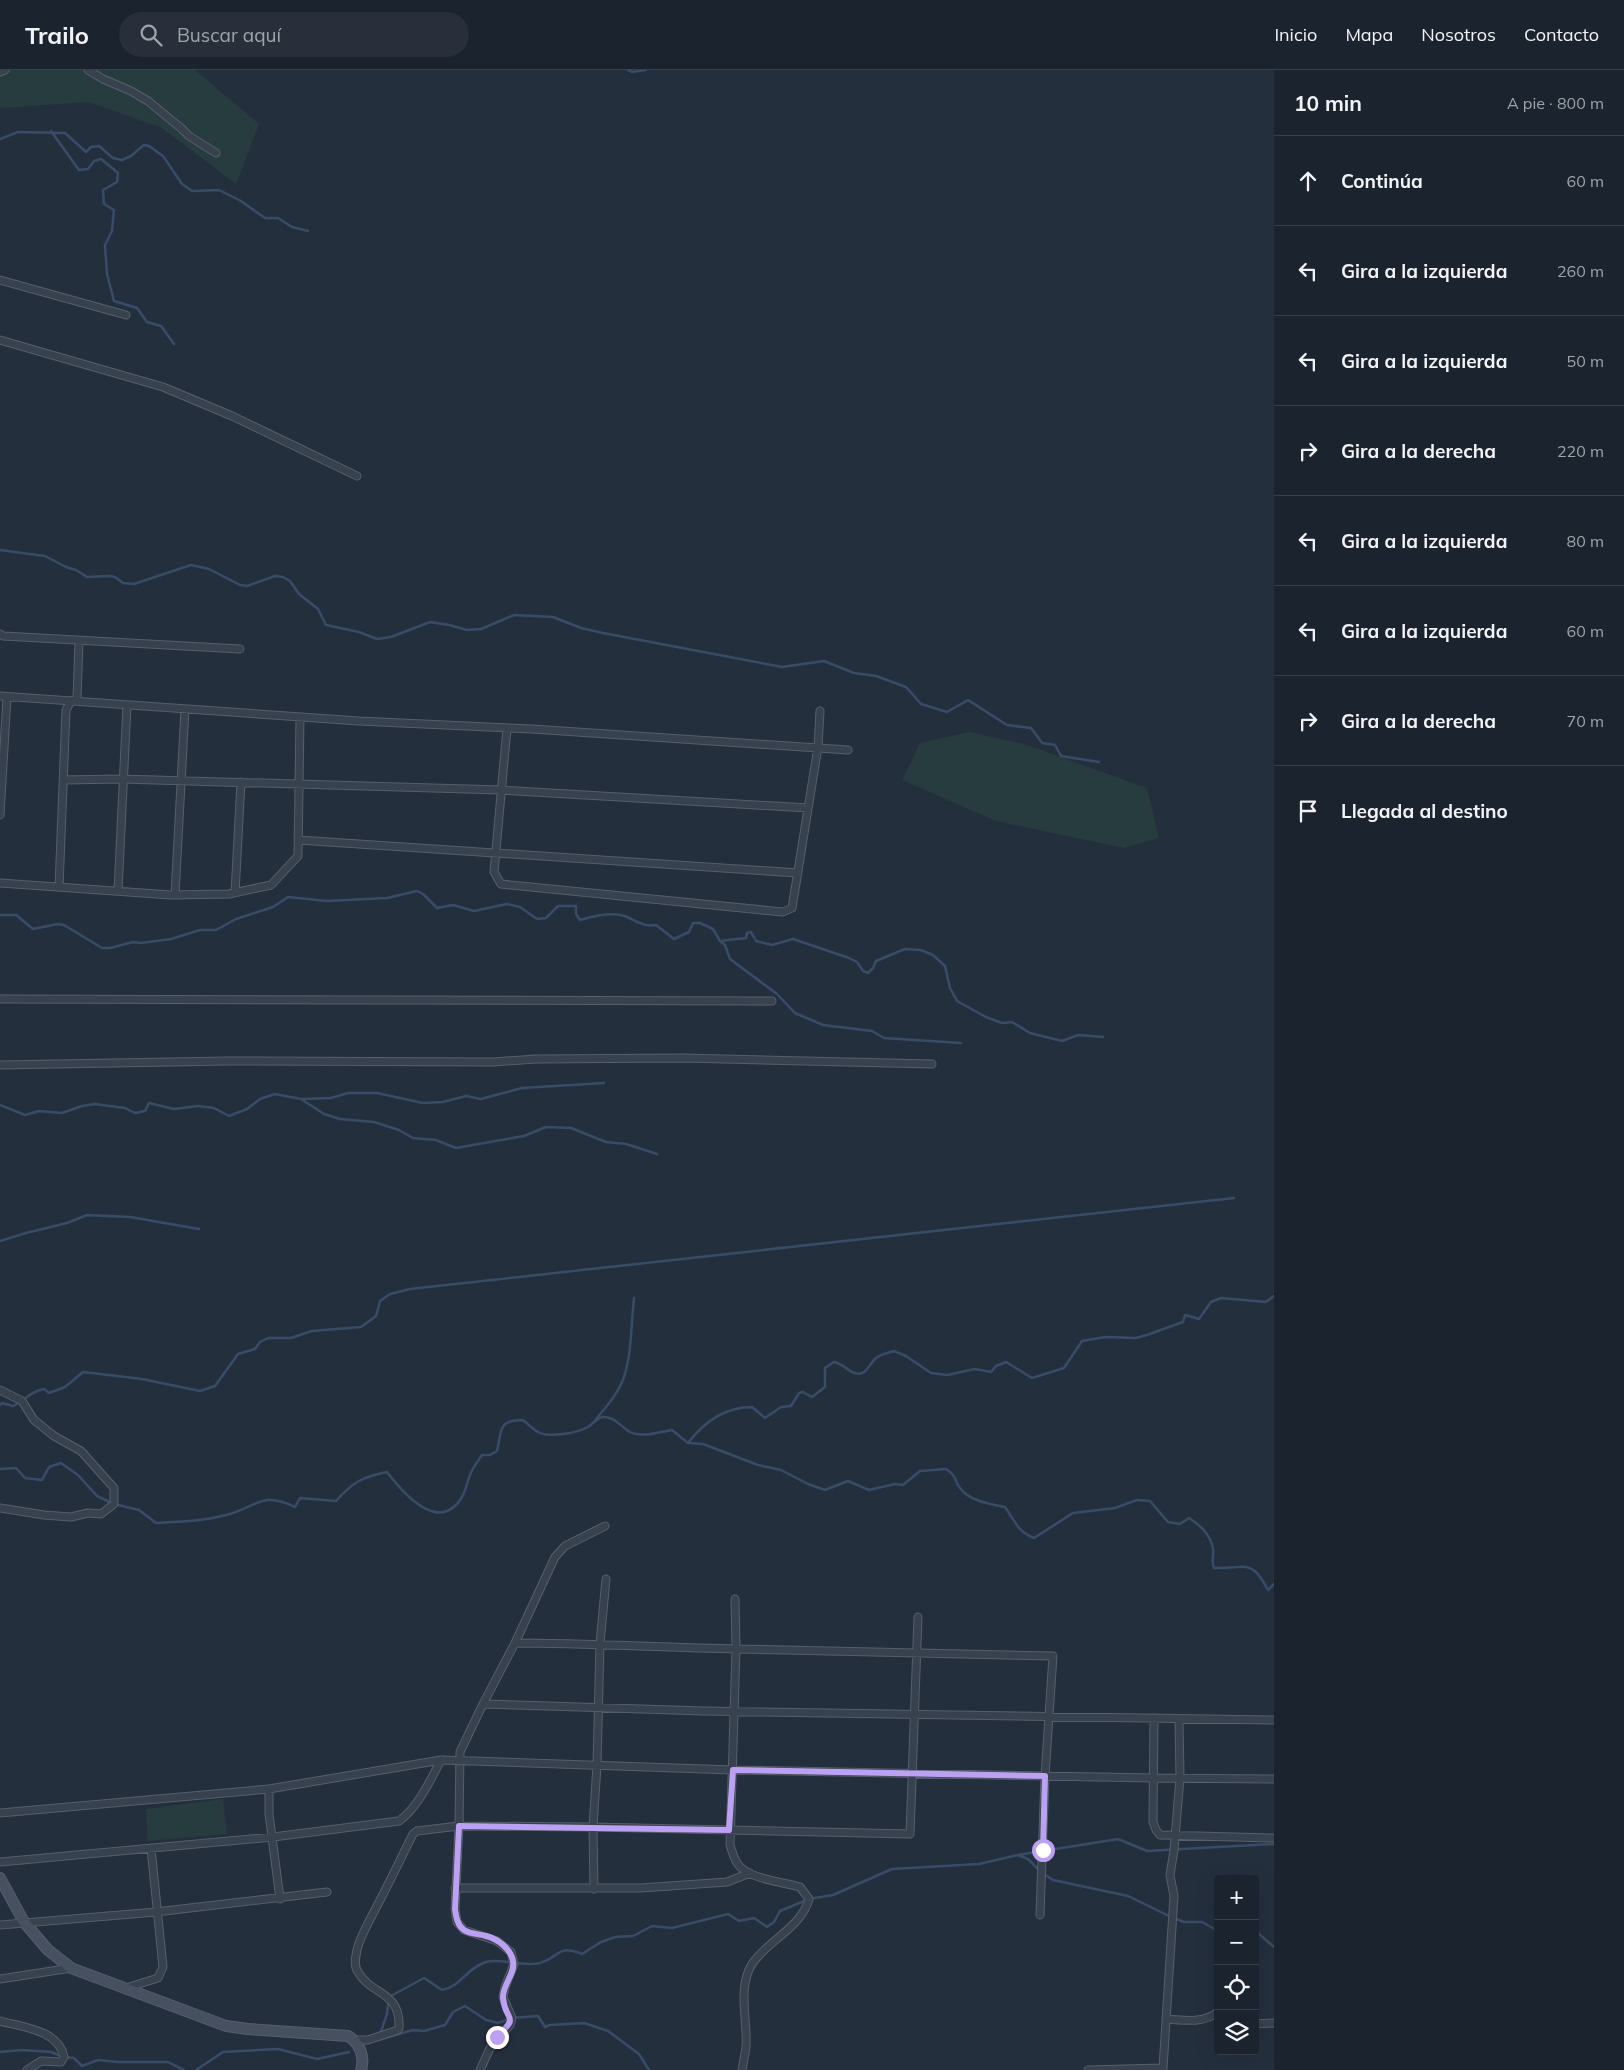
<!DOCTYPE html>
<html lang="es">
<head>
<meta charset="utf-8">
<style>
  :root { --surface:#1b232e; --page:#282f3a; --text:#f1f3f6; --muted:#a0a4aa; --line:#39404a }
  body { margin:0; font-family:Mulish,sans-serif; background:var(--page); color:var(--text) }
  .controls { position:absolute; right:15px; bottom:15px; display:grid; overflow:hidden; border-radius:5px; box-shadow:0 5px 20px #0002 }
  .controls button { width:45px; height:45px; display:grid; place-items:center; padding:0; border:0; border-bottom:1px solid var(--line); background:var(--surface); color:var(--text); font:25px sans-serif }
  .stop { position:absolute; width:15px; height:15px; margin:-11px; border:4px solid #bca0f2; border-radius:50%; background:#fff }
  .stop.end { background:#bca0f2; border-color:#fff; box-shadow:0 1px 5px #0008 }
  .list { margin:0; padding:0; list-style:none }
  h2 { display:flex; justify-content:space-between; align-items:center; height:65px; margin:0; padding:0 20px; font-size:21px }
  h2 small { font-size:16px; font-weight:400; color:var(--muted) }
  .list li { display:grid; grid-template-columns:32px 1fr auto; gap:15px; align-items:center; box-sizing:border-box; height:90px; padding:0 20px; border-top:1px solid var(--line) }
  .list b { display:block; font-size:19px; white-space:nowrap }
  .list em { font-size:16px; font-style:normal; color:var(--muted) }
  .icon { flex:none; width:28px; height:28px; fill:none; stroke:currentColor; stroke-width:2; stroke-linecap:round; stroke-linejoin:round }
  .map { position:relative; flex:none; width:1274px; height:2000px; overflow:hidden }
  header { display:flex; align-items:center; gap:30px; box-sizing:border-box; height:70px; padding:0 25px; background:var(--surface); border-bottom:1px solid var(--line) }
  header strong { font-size:24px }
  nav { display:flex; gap:28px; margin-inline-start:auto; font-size:18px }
  .search { width:350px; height:45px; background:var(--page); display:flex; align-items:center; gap:12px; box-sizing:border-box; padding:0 18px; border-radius:28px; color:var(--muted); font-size:19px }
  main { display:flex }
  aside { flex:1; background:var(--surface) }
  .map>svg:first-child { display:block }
  .green { fill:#263c3f }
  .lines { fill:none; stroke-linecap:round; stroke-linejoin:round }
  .stream { stroke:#394c67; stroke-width:2.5 }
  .minor-casing { stroke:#565f6c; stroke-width:9 }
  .secondary-casing { stroke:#565f6c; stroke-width:12 }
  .minor { stroke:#38414e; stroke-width:7 }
  .secondary { stroke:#465061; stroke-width:10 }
  .route { stroke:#bca0f2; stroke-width:6 }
</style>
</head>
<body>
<header>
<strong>Trailo</strong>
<div class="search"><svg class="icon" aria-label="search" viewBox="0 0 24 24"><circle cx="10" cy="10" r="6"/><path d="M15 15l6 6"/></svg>Buscar aquí</div>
<nav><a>Inicio</a><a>Mapa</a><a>Nosotros</a><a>Contacto</a></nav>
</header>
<main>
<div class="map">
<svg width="1274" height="2000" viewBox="0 0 1274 2000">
  <rect width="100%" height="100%" fill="#242f3e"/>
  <!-- green -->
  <path class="green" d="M0 0H195L259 54 236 114 162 58 89 32 0 38Z
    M969 662 1024 674 1147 718 1159 768 1124 778 996 751 902 710 920 673Z
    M223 1729 227 1764 148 1771 146 1739Z"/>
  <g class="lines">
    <!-- stream -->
    <path class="stream" d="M628 0 632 2 646 0
      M51 61 79 100 88 99 94 91 101 89 118 103 117 112 103 120 104 134 114 140 112 161 105 175 107 204 114 231 137 238 147 252 161 256 174 274
      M0 69 18 62 65 63 86 82 91 77 99 76 113 88 122 90 131 86 144 75 149 76 163 86 182 114 192 121 219 120 241 131 265 148H278L292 157 308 161
      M0 480 45 486 66 497 76 500 87 507 109 506 115 507 123 513 134 514 191 495 209 499 240 515 247 516 275 506 283 507 290 511 299 524 318 539 326 555 359 562 377 569 391 567 430 552 449 555 467 560 481 559 514 545 553 547 581 558 603 563 782 597 824 591 854 603 876 606 906 617 921 634 947 642 968 630 1007 655 1031 658 1042 673 1055 675 1061 686 1099 692
      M0 845H16L33 859 58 854 64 855 102 878H110L133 872 141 873 171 869 200 860H216L236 849 273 837 288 827 327 831 387 828 417 821 423 824 437 838 453 835 474 841 507 834 520 837 537 849 546 848 558 836H576V844L580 850C593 846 614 841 627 847 638 852 644 857 656 855L674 869 689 862 693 853H700L713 859 720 871 725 875 730 889 777 924 795 943 823 955 872 961 884 968 961 973
      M720 871 746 868 747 863 751 862 756 871 772 875 793 869 849 888 857 892 863 901 868 903 873 898 876 891 905 879 921 880 933 885 945 896 950 918 957 931 986 947 1002 953 1012 952 1030 963 1062 971 1078 965 1103 967
      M301 1029 324 1044 340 1049 374 1052 399 1060 413 1068 436 1070 456 1078 524 1066 546 1057 571 1058 606 1072 626 1074 657 1084
      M0 1035 25 1045 39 1041 62 1043 82 1036 95 1034 125 1038 135 1043 145 1041 149 1033 174 1039 198 1036 214 1038 229 1046 247 1039 260 1029 275 1024 301 1029 331 1028 348 1023H377L423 1033 443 1032 466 1026 481 1029 522 1018 604 1013
      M0 1171 26 1163 67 1153 87 1145 130 1147 199 1159
      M0 1335 2 1333 13 1336C25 1330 31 1321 44 1319L49 1323 65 1317 83 1302 142 1309 200 1321 215 1316 238 1284 255 1279 260 1272 268 1268H291L312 1261 361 1257 376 1246 380 1231 390 1224 410 1219 1234 1128
      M596 1349C606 1337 617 1325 623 1310 632 1285 631 1254 634 1228
      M688 1373C704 1352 725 1337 752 1337L765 1348 781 1337 791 1336 799 1323 803 1322 812 1327 825 1317V1298L834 1292C844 1294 847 1301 855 1303 866 1307 869 1294 876 1288 881 1284 888 1283 894 1281L906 1286 931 1303 947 1305 975 1299 991 1302 996 1296 1006 1292 1032 1308 1064 1298 1082 1271 1105 1267 1136 1268 1147 1265 1183 1252 1185 1245 1199 1249 1211 1232 1221 1228 1266 1232 1274 1226
      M0 1399 16 1398 25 1408 42 1410 49 1397 61 1393 78 1405 97 1426 114 1434 139 1440 156 1453C179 1452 204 1451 226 1445 256 1438 261 1420 295 1437L300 1428 336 1431C353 1412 362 1407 387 1402 403 1423 439 1465 462 1427 466 1420 467 1412 470 1405 473 1397 478 1391 482 1385H490L497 1381C502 1361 497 1350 523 1350 528 1354 533 1359 538 1362 548 1368 578 1363 588 1357 593 1354 596 1348 603 1347 614 1346 621 1357 630 1362 642 1368 659 1362 672 1360L688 1373 703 1374 758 1395 781 1400 808 1414 825 1420 848 1411 869 1420 895 1414 903 1415 920 1401 946 1399C958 1407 953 1409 960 1418 969 1431 990 1434 1005 1437 1015 1451 1017 1461 1034 1468L1073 1443 1115 1438 1137 1430 1150 1431 1168 1452 1180 1454 1189 1448C1199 1454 1211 1465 1213 1479 1214 1486 1211 1491 1214 1498 1245 1499 1251 1487 1268 1520L1274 1514
      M1018 1785 1028 1789 1039 1800
      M1044 1804 1053 1810 1128 1826 1169 1846 1184 1852H1202L1218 1861
      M1255 1863H1258L1274 1877
      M378 1970 387 1944 389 1927 424 1908 442 1920C462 1916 465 1899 486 1892 499 1888 524 1897 540 1893 561 1887 556 1874 582 1884L601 1872 615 1867 633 1866 652 1856 672 1858 728 1844 739 1851 754 1848 767 1857 774 1852 780 1841 809 1829 833 1825 892 1799 979 1794 1018 1785 1118 1769 1147 1781 1274 1774
      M378 1970 413 1960 424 1961 445 1955 453 1942 465 1936 486 1950 498 1953 512 1948 538 1946 545 1957 550 1955 584 1953 608 1961 639 1984 649 2000
      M0 1982 22 1980 51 1982 64 1987 74 1988 82 1996 98 1990 118 1992H168L184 2000
      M196 2000 223 1982 278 1979 317 1989 349 1982"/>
    <defs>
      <path id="minor" d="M88 0 103 9 131 21 148 31 182 59 189 66 216 83
        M0 2 5 0
        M0 210 126 245
        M0 270 163 317 232 346 357 406
        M0 564 3 566 240 579
        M0 626 359 651 532 659 848 680
        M507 658 494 802 501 814 783 842 792 838 818 677 820 641
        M63 710 121 709 501 720 808 738
        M0 745 7 627
        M298 770 798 803
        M0 813 171 825 229 824 271 815 298 786 300 647
        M59 817 66 640 71 631 77 629 79 571
        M118 821 127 635
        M235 823 241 712
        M175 825 185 639
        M0 929 772 931
        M0 995 227 991 493 992 536 989 684 988 932 994
        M0 1320 22 1331 34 1350 54 1366 81 1381 114 1418V1434L101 1444 88 1443 71 1447 44 1445 0 1438
        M735 1529 736 1579 730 1775C732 1781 734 1788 737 1793 747 1809 783 1812 800 1817L809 1829C801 1858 768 1870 752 1894 737 1918 748 1951 746 1977 745 1985 743 1993 742 2000
        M515 1573C590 1573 664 1578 739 1579 843 1581 948 1583 1053 1586L1045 1706 1040 1845
        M483 1634 704 1641 1274 1650
        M1154 1648 1153 1752 1156 1760 1160 1765 1274 1768
        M269 1719V1744L280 1829
        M0 1743 269 1719 441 1690 733 1700 1154 1708 1274 1709
        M0 1792 273 1767 399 1751C417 1739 431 1709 441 1690
        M455 1818H641L727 1812 750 1803
        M594 1819 593 1757 597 1695 600 1573 606 1509
        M0 1855 156 1842 327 1822
        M0 1909 71 1898
        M126 1918 158 1908 163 1897 151 1778
        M1166 1949C1185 1950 1202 1954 1218 1942
        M0 1951C22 1957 59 1960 64 1987L61 1992 41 1991 27 2000
        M1255 1954 1274 1953
        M355 1970H368L398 1960 399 1958C401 1921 372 1926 358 1902 353 1895 356 1884 358 1876 363 1861 371 1848 378 1834 390 1811 401 1788 413 1764L417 1761 459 1756 593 1757 910 1764 918 1547
        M480 2000 491 1976 510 1955 512 1948 503 1927 505 1917 514 1894 511 1882 497 1871 464 1860 457 1852 455 1839 459 1756 460 1682 483 1634 515 1573 555 1487 565 1476 605 1456
        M1088 2000 1163 1998 1174 1826 1170 1805 1174 1780 1180 1708 1179 1649"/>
      <path id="secondary" d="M0 1808 24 1852 48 1880 71 1898 226 1956 248 1959 348 1966C360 1973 365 1987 361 2000"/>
    </defs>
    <!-- minor casing -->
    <use href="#minor" class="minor-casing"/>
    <!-- secondary casing -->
    <use href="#secondary" class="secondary-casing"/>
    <!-- minor -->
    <use href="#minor" class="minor"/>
    <!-- secondary -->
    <use href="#secondary" class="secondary"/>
  </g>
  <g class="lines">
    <!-- route -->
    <path class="route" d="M497 1967C521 1944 505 1952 503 1928 502 1915 516 1903 513 1891 511 1879 498 1869 486 1866 479 1864 470 1864 464 1860 457 1855 456 1846 455 1839L459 1756 729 1760 733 1700 1045 1706 1043 1780"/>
  </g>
</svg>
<div class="controls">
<button>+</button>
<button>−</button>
<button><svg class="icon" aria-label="locate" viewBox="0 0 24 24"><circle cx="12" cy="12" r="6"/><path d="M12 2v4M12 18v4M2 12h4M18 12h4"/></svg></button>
<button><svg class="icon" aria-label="layers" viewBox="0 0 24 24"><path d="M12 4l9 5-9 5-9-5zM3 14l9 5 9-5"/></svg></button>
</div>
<div class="stop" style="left:1043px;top:1780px"></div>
<div class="stop end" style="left:497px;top:1967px"></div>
</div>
<aside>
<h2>10 min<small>A pie · 800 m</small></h2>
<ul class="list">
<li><svg class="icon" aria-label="ahead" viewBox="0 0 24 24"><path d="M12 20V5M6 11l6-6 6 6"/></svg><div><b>Continúa</b></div><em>60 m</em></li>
<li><svg class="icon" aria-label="left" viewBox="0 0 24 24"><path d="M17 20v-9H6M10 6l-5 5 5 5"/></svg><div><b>Gira a la izquierda</b></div><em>260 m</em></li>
<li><svg class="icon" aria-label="left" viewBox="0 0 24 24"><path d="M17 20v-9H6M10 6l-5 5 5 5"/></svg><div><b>Gira a la izquierda</b></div><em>50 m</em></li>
<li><svg class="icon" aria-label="right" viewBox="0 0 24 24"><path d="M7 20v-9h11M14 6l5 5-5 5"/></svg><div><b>Gira a la derecha</b></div><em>220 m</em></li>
<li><svg class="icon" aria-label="left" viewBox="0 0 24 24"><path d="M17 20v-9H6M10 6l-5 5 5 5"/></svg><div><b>Gira a la izquierda</b></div><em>80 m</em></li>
<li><svg class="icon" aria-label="left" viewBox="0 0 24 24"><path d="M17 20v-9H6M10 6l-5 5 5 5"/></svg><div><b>Gira a la izquierda</b></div><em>60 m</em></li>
<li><svg class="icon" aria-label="right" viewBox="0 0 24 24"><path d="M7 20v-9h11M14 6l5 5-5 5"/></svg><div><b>Gira a la derecha</b></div><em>70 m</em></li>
<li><svg class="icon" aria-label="arrive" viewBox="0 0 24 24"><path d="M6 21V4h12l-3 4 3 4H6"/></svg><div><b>Llegada al destino</b></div></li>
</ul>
</aside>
</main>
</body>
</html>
